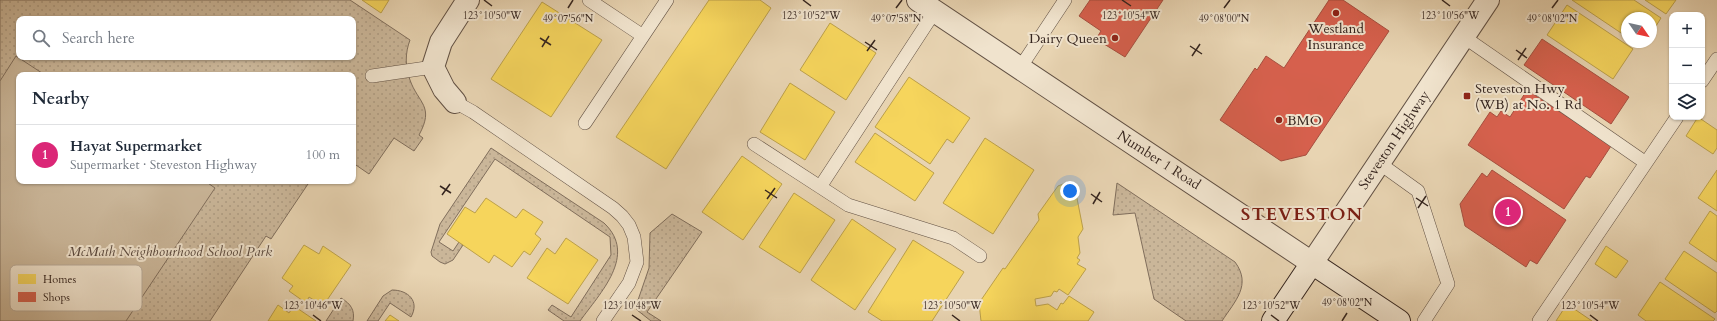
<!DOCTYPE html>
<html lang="en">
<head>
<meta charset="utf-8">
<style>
  :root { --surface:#fff; --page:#f2f2f3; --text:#1f2937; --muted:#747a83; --line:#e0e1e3; --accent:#db2777 }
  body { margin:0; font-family:Cardo,serif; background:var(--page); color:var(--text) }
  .controls { position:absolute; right:12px; top:12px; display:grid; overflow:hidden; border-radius:8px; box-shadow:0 1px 3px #0004 }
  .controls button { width:36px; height:36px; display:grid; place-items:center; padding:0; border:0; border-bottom:1px solid var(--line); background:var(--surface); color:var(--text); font:20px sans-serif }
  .compass { position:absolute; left:1621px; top:12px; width:36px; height:36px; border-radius:50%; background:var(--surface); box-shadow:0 1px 3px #0004; rotate:124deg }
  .you { position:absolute; left:1070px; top:191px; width:14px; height:14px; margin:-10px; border:3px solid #fff; border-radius:50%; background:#1a73e8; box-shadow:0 0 0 6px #1a73e833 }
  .badge { display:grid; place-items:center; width:26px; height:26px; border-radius:50%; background:var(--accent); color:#fff; font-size:13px; font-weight:700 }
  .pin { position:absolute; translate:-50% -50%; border:2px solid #fff; box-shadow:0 1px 4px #0006 }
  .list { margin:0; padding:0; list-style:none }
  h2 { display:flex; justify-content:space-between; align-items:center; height:52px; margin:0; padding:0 16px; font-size:17px }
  h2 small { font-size:13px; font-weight:400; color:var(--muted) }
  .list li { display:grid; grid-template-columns:26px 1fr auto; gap:12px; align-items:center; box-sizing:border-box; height:60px; padding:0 16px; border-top:1px solid var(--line) }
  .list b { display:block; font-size:15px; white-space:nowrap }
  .list p { margin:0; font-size:13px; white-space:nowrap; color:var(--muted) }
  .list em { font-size:13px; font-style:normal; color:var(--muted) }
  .icon { flex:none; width:22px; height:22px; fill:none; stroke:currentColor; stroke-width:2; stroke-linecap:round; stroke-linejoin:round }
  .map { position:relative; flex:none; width:1717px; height:321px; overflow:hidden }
  .search { position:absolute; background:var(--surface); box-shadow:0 1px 3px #0004; left:16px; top:16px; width:340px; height:44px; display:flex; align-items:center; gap:10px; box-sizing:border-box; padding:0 14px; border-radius:8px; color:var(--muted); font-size:15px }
  .panel { position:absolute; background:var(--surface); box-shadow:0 1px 3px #0004; left:16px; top:72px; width:340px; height:112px; border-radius:8px }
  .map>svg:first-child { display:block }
  .green { fill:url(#green-dots); stroke:#806e5c; fill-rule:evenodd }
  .pitch { fill:#cab699; stroke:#806e5c }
  .homes { fill:#f6d55c; stroke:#bca04a }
  .shops { fill:#d6604d; stroke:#a64e3f }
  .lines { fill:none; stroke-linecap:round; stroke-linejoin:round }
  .service-casing { stroke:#625144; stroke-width:14 }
  .minor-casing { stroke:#625144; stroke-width:24 }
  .tertiary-casing { stroke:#625144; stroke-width:24 }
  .secondary-casing { stroke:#35251f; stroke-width:24 }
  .service { stroke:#f0e3cd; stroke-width:13 }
  .minor { stroke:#f0e3cd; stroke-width:22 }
  .tertiary { stroke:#f0e3cd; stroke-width:22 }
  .secondary { stroke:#f0e3cd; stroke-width:22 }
  .ticks { fill:none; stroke:#35251f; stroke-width:1.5 }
  .poi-dot { fill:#8f2418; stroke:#f0e3cd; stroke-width:1.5 }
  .labels { text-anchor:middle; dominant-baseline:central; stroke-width:4; stroke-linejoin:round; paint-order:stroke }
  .poi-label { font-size:14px; fill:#35251f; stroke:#f0e3cd; text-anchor:start }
  .street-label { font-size:14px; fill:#35251f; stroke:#f0e3cd }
  .park-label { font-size:14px; font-style:italic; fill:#5a493e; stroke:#f0e3cd }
  .district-label { font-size:18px; font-weight:bold; letter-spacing:1px; fill:#7a1f14; stroke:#f0e3cd }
  .key { fill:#f0e3cd; stroke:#b8aa99; stroke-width:1 }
  .key-label { font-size:11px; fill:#35251f }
  .ticks-label { font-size:10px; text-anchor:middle; fill:#35251f; stroke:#f0e3cd; stroke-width:4; stroke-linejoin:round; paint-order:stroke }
</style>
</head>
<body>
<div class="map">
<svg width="1717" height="321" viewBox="0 0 1717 321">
  <defs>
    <pattern id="green-dots" width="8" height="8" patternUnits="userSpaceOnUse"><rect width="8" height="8" fill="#cab699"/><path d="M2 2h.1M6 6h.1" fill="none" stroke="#ae9c83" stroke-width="1.8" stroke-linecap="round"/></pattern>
  </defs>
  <rect width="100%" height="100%" fill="#e8d4b2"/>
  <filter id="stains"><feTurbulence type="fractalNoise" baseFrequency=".005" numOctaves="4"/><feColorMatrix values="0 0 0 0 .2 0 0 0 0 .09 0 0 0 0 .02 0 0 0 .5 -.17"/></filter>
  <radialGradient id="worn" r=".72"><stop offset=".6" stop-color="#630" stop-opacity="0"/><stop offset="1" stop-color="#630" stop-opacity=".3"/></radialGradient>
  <!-- green -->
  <path class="green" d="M0 0H350L410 40C405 53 405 67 410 80 418 103 435 106 419 135L423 138 414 151 394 138 369 174 353 163V75H19V181H310L271 239 266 236 210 321H0ZM19 19H353V57H19Z
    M491 148 604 223C638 255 600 293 580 321H564L548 310 552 305 571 317 611 255 610 237 495 159 439 242 453 251 459 242 463 245 453 260 445 264 440 262 432 256 431 252 440 224Z
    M1117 183 1235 262C1252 285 1235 301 1222 321H1186L1154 299 1135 213 1113 215Z
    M672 214 702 232 647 312 661 321H651L637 310V303L649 268 650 233Z
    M392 290C408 290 420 301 411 317L390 303 378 321H367L383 296Z
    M341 298C351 304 355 310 353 321H326Z"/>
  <!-- pitch -->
  <path class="pitch" d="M16 56 45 75H19V181H205L215 188 126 321H0V81Z"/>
  <!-- homes -->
  <path class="homes" d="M362 0H389L381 13Z
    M709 0H760L771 8 666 169 616 137Z
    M1572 0H1634L1661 18 1651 34V18H1627V37Z
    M1645 0H1676L1666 14Z
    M542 2 602 40 551 117 491 79Z
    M1567 5 1633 49 1613 79 1547 35Z
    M830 23 876 53 846 100 800 70Z
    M909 77 970 118 953 143 947 139 930 164 875 127Z
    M790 83 835 112 805 160 760 132Z
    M1698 117 1717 130V148L1713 154 1686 136Z
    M875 133 934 173 915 201 855 162Z
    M985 138 1034 170 993 234 943 203Z
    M742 156 782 184 743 240 702 212Z
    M1717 170V211L1698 198Z
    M1068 182 1075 188 1083 229 1078 237 1080 253 1077 258 1080 260 1077 264 1086 269 1068 295 1059 289 1057 292 1054 291 1051 296 1035 299 1036 306 1048 304 1057 310 1061 303 1063 304 1069 296 1094 312 1088 321H981L979 303 1003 268 1005 269 1039 220 1038 214 1058 186Z
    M794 193 835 220 800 273 759 247Z
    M486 198 516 218 523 209 543 222 535 234 541 239 530 255 524 251 512 267 494 255 489 263 447 234 465 207 475 213Z
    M1710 211 1717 216V262L1689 243Z
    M852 219 896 249 855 310 811 280Z
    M566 238 598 260 568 304 527 278 547 248 555 254Z
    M913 240 964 272 932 321H882L868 312Z
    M304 245 319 254 323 246 351 265 323 306 309 297 306 303 289 291 293 286 282 278Z
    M1606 246 1628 261 1616 278 1595 264Z
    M1684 251 1717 273V311L1715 313 1665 279Z
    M1660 282 1715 319 1713 321H1646L1638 315Z
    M1567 304 1592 321H1556Z
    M278 305 289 313 294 306 316 321H268Z
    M390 315 399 321H385Z"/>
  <!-- shops -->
  <path class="shops" d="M1090 0H1163L1125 57 1096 39 1101 31 1079 16Z
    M1329 0H1343L1389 31 1306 155 1281 161 1220 120 1255 68 1257 70 1266 56 1284 68Z
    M1542 39 1629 97 1611 124 1524 65Z
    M1527 90 1611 146 1590 178 1586 176 1564 209 1468 145 1490 112 1497 117 1501 111 1510 117Z
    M1492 170 1566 220 1537 264 1530 260 1526 267 1465 226 1460 204 1482 173 1487 177Z"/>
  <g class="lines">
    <defs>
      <path id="service" d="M589 0 643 36
        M1464 37 1646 163
        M1020 68 1065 0
        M372 76 433 67
        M1702 81 1717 59
        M455 102 473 112 613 208 622 216 629 225 634 237 637 262 629 283 603 321
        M585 123 667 0
        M754 144 848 205 953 238 980 256
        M1379 163 1418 191 1448 284 1424 321
        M820 187 935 11
        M1539 321 1677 117"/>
      <path id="minor" d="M455 102 444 89 433 67 441 42 468 0"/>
      <path id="tertiary" d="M918 0 1312 263 1488 0"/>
      <path id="secondary" d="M1273 321 1312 263 1399 321"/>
    </defs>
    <!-- service casing -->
    <use href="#service" class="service-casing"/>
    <!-- minor casing -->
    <use href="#minor" class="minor-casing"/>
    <!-- tertiary casing -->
    <use href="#tertiary" class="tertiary-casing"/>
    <!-- secondary casing -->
    <use href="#secondary" class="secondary-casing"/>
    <!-- service -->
    <use href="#service" class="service"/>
    <!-- minor -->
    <use href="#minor" class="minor"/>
    <!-- tertiary -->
    <use href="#tertiary" class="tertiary"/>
    <!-- secondary -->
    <use href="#secondary" class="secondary"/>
  </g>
  <!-- ticks -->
  <path class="ticks" d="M484 0 492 6M803 0 811 6M1122 0 1131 6M1442 0 1450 6M568 8 573 0M896 8 902 0M1224 8 1230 0M1552 8 1558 0M540 38 551 45M865 42 877 50M1190 46 1202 54M542 47 549 36M1516 50 1527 58M867 51 875 40M1192 56 1200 44M1518 60 1526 48M440 186 451 193M765 190 777 198M1091 194 1102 202M442 195 450 184M1416 198 1428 206M767 199 775 188M1093 204 1100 192M1418 208 1426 196M313 315 321 321M632 315 641 321M952 315 960 321M1271 315 1279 321M1590 315 1598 321M1342 321 1347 313"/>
  <!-- markers -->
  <g class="poi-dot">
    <circle cx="1336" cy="13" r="4"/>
    <circle cx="1115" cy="38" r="4"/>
    <rect x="1463" y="92" width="8" height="8" rx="2"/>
    <circle cx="1279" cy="120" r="4"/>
  </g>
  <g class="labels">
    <!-- poi labels -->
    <g class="poi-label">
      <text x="1336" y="28" text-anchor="middle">Westland<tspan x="1336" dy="16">Insurance</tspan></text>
      <text x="1107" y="38" text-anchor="end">Dairy Queen</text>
      <text x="1475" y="88">Steveston Hwy<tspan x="1475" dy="16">(WB) at No. 1 Rd</tspan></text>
      <text x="1287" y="120">BMO</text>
    </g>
    <!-- street labels -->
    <g class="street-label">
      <text transform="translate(1394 140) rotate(-56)">Steveston Highway</text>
      <text transform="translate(1159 160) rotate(33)">Number 1 Road</text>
    </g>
    <!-- park labels -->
    <g class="park-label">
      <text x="170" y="251">McMath Neighbourhood School Park</text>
    </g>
    <!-- district labels -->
    <g class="district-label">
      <text x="1302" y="214">STEVESTON</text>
    </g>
  </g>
  <!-- legend -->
  <rect x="10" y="265" width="132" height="46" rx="6" class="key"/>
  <rect x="18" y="274" width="18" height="10" fill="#f6d55c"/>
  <rect x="18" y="292" width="18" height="10" fill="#d6604d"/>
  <g class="key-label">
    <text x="43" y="283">Homes</text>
    <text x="43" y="301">Shops</text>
  </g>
  <g class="ticks-label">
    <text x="492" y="19">123°10'50"W</text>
    <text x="811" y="19">123°10'52"W</text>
    <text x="1131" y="19">123°10'54"W</text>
    <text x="1450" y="19">123°10'56"W</text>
    <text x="568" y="22">49°07'56"N</text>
    <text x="896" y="22">49°07'58"N</text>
    <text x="1224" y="22">49°08'00"N</text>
    <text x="1552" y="22">49°08'02"N</text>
    <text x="1347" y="306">49°08'02"N</text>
    <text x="313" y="309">123°10'46"W</text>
    <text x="632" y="309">123°10'48"W</text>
    <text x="952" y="309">123°10'50"W</text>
    <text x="1271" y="309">123°10'52"W</text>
    <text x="1590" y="309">123°10'54"W</text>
  </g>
  <rect width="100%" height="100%" filter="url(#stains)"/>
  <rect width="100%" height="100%" fill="url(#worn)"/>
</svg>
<div class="controls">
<button>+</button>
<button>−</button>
<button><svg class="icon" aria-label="layers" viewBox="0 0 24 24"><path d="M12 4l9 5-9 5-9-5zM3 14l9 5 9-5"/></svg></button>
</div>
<svg class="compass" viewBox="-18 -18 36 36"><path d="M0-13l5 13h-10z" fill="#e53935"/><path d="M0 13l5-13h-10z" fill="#747a83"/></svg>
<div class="you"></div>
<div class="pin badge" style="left:1508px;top:212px">1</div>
<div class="search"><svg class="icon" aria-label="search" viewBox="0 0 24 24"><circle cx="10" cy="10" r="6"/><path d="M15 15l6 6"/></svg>Search here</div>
<section class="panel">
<h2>Nearby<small></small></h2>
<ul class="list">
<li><span class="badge">1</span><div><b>Hayat Supermarket</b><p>Supermarket · Steveston Highway</p></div><em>100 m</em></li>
</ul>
</section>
</div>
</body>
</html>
